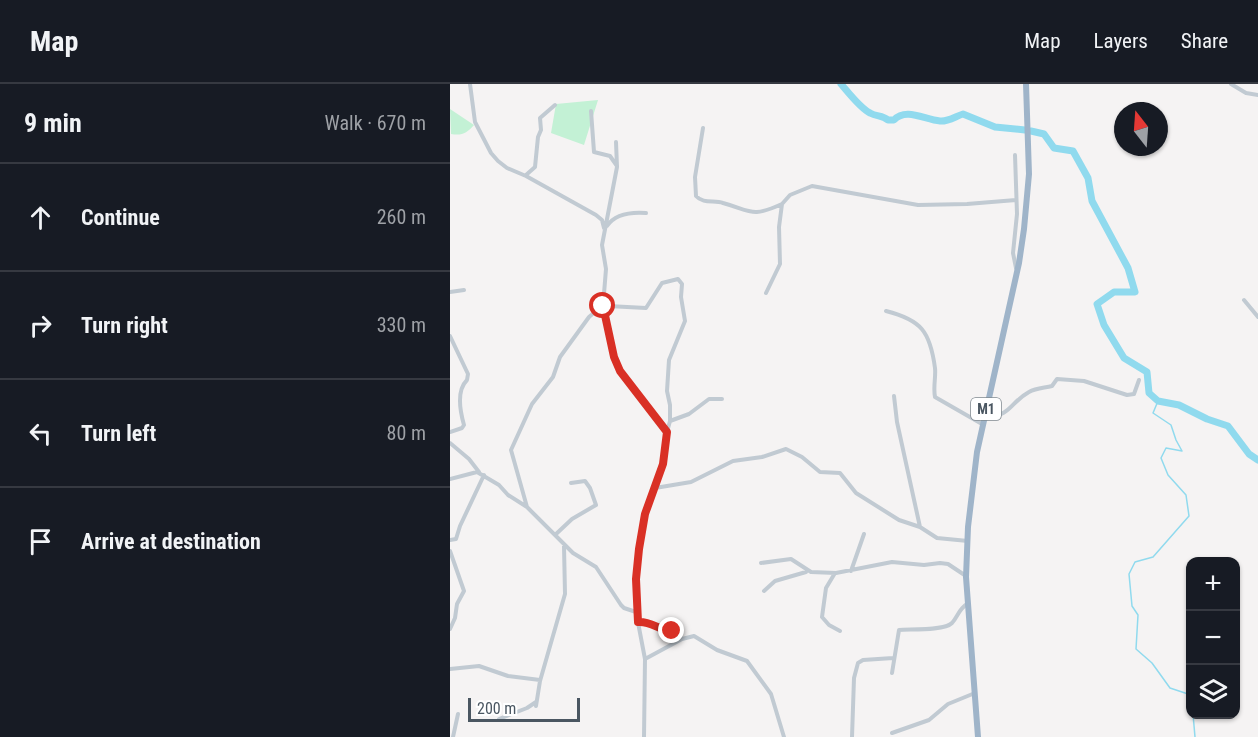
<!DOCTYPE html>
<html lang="en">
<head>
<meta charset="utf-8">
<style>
  :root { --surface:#171b24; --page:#20242c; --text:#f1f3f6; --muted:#9ea1a6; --line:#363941 }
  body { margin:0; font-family:"Roboto Condensed",sans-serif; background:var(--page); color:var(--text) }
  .controls { position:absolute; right:18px; bottom:18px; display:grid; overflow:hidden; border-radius:12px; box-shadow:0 2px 4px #0004 }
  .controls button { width:54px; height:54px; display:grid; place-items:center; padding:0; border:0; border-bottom:2px solid var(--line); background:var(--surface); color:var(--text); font:30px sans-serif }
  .compass { position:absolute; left:664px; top:18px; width:54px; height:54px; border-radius:50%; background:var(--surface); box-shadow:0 2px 4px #0004; rotate:343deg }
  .scale { position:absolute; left:18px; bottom:15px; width:112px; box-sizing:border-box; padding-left:6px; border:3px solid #4a5661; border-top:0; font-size:16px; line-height:21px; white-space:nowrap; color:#4a5661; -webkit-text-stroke:4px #fff; paint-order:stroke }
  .stop { position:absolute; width:18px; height:18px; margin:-14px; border:4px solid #d93025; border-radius:50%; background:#fff }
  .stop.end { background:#d93025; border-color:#fff; box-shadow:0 2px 6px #0008 }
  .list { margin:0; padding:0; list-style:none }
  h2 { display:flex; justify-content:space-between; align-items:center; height:78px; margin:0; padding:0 24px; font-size:26px }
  h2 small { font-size:20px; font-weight:400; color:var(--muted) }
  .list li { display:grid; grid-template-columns:39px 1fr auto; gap:18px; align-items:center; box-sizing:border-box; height:108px; padding:0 24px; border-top:2px solid var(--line) }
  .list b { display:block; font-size:22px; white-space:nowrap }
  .list em { font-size:20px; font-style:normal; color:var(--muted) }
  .icon { flex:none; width:33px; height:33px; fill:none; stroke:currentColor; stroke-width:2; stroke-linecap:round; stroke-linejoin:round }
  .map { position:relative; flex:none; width:808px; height:653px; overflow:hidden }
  header { display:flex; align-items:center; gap:36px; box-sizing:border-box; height:84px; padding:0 30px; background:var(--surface); border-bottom:2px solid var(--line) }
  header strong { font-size:28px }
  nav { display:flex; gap:33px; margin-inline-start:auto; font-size:21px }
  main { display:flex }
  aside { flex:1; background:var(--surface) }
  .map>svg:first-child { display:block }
  .green { fill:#c3f1d5 }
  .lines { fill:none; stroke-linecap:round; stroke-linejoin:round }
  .stream { stroke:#90daee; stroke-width:1.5 }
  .river { stroke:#90daee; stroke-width:7 }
  .minor { stroke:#c1cad2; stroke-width:4 }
  .trunk { stroke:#9fb4c9; stroke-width:6 }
  .route { stroke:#d93025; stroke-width:8 }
  .labels { text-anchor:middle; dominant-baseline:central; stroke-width:6; stroke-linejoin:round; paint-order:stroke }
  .shield { fill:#fff; stroke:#808990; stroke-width:1.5 }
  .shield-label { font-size:14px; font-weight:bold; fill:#4a5661 }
</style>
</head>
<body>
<header>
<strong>Map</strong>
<nav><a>Map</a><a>Layers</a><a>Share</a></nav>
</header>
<main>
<aside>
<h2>9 min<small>Walk · 670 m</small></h2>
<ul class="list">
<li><svg class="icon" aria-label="ahead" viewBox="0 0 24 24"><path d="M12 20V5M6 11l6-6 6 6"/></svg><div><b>Continue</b></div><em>260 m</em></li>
<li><svg class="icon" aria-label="right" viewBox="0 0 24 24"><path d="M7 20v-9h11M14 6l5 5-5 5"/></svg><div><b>Turn right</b></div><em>330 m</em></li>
<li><svg class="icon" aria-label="left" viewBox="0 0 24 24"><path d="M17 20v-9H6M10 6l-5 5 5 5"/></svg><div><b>Turn left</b></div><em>80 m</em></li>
<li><svg class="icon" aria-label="arrive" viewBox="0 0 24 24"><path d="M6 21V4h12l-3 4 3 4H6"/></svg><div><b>Arrive at destination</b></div></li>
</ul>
</aside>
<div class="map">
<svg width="808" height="653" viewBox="0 0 808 653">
  <rect width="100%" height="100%" fill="#f5f3f3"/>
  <!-- green -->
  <path class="green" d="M148 16 134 61 101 49 106 20Z
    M0 25 24 41C17 49 12 52 1 50Z"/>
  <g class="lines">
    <!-- stream -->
    <path class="stream" d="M708 317 703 329 721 341 726 356 732 367 716 364 711 374 718 391 736 411 739 432 703 473 685 478 679 490 682 522 688 531 686 565 702 579 720 604 738 610 740 616
      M743 630 745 653"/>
    <!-- river -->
    <path class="river" d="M391 0C398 8 410 24 420 29 427 33 432 31 438 36H444C456 23 475 36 490 37 498 38 506 32 513 30L545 43 575 46
      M581 47 594 50 604 64 623 67 638 94 642 117 678 184 685 208H664L647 220 654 241 674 274 697 288 699 309 708 317 729 321 757 335 778 342 799 370 808 376"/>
    <!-- minor -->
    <path class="minor" d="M20 0 25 38 41 69 48 77 57 84 76 92 146 131 152 136 154 144
      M781 0 796 9 808 11
      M141 27 144 68 160 72 167 82
      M253 44 245 93 246 112C253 120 264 116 273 119 302 127 301 134 332 120
      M166 58 167 83 152 161 156 185 153 222 164 273 170 287 216 348
      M565 71 567 130 563 169 566 184
      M76 91 85 83 88 53 91 46 90 34 105 21
      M157 142C165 130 182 128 196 129
      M0 208 14 206
      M316 209 330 180 329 143 332 120 340 111 362 102 468 121 517 120 566 116
      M794 216 808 233
      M436 227C471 236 480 247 485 284 486 293 483 303 485 313L532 340
      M0 252 18 290 17 296C6 307 10 327 14 341L12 344 0 348
      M444 312 447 338 470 443
      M534 335C564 330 559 319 579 308 586 304 594 304 602 302L607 295 634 297 677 311 684 310 689 296
      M220 337 239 330 259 315H272
      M0 359 19 375 29 388
      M0 395 27 388 49 401 58 411 77 423 123 469 146 483 171 521 174 524 186 528
      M205 404 241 398 283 377 312 373 336 365 352 373 370 388 390 389 406 409 449 436 470 443 487 454 518 457
      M77 423 61 366 82 320 103 293 110 273 139 233 146 227 158 222 196 224 212 199 228 195 232 200 231 213 235 237 219 276 217 307 220 321V337L217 348 213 380 195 430 186 495V528L195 575 194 653
      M105 451 122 435 146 421 140 404 135 397 121 399
      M0 456 6 455 10 442 34 391
      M0 467 14 507 7 520 5 534 0 545
      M311 479 341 475 361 488 386 489 442 478 474 481 490 479 498 480 516 492
      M401 487 414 450
      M385 489 376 504 372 533 379 541 390 547
      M314 507 325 497 356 488
      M188 538C199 537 203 544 213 546 221 549 225 549 232 555
      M195 575 232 555 244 552 267 566 297 577 321 610 334 653
      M0 585 29 582 58 592 90 596
      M442 589 449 546C460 545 494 547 502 539 508 532 509 525 517 520
      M86 622 90 597 115 510 114 462
      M49 635 77 624 86 618
      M442 649 479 636 498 620 525 609
      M3 653 8 630
      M402 653 404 594 408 579 413 576 443 574"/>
    <!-- trunk -->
    <path class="trunk" d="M528 653 516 493 518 443 527 368 569 179 574 145 579 90 576 0"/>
  </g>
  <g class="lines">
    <!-- route -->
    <path class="route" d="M153 222 164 273 170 287 217 348 213 380 195 430 189 465 186 495 188 538C202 537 208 546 222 547"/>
  </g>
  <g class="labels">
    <!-- shield labels -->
    <rect class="shield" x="521" y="314" width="30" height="22" rx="4.5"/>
    <g class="shield-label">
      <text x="536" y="325">M1</text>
    </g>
  </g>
</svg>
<div class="controls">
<button>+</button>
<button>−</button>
<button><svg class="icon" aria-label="layers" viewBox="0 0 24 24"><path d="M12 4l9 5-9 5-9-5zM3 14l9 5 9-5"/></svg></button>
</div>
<svg class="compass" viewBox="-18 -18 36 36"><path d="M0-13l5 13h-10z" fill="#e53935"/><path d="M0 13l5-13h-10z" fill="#9ea1a6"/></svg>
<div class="scale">200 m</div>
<div class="stop" style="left:153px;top:222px"></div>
<div class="stop end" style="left:222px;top:547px"></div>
</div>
</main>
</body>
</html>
